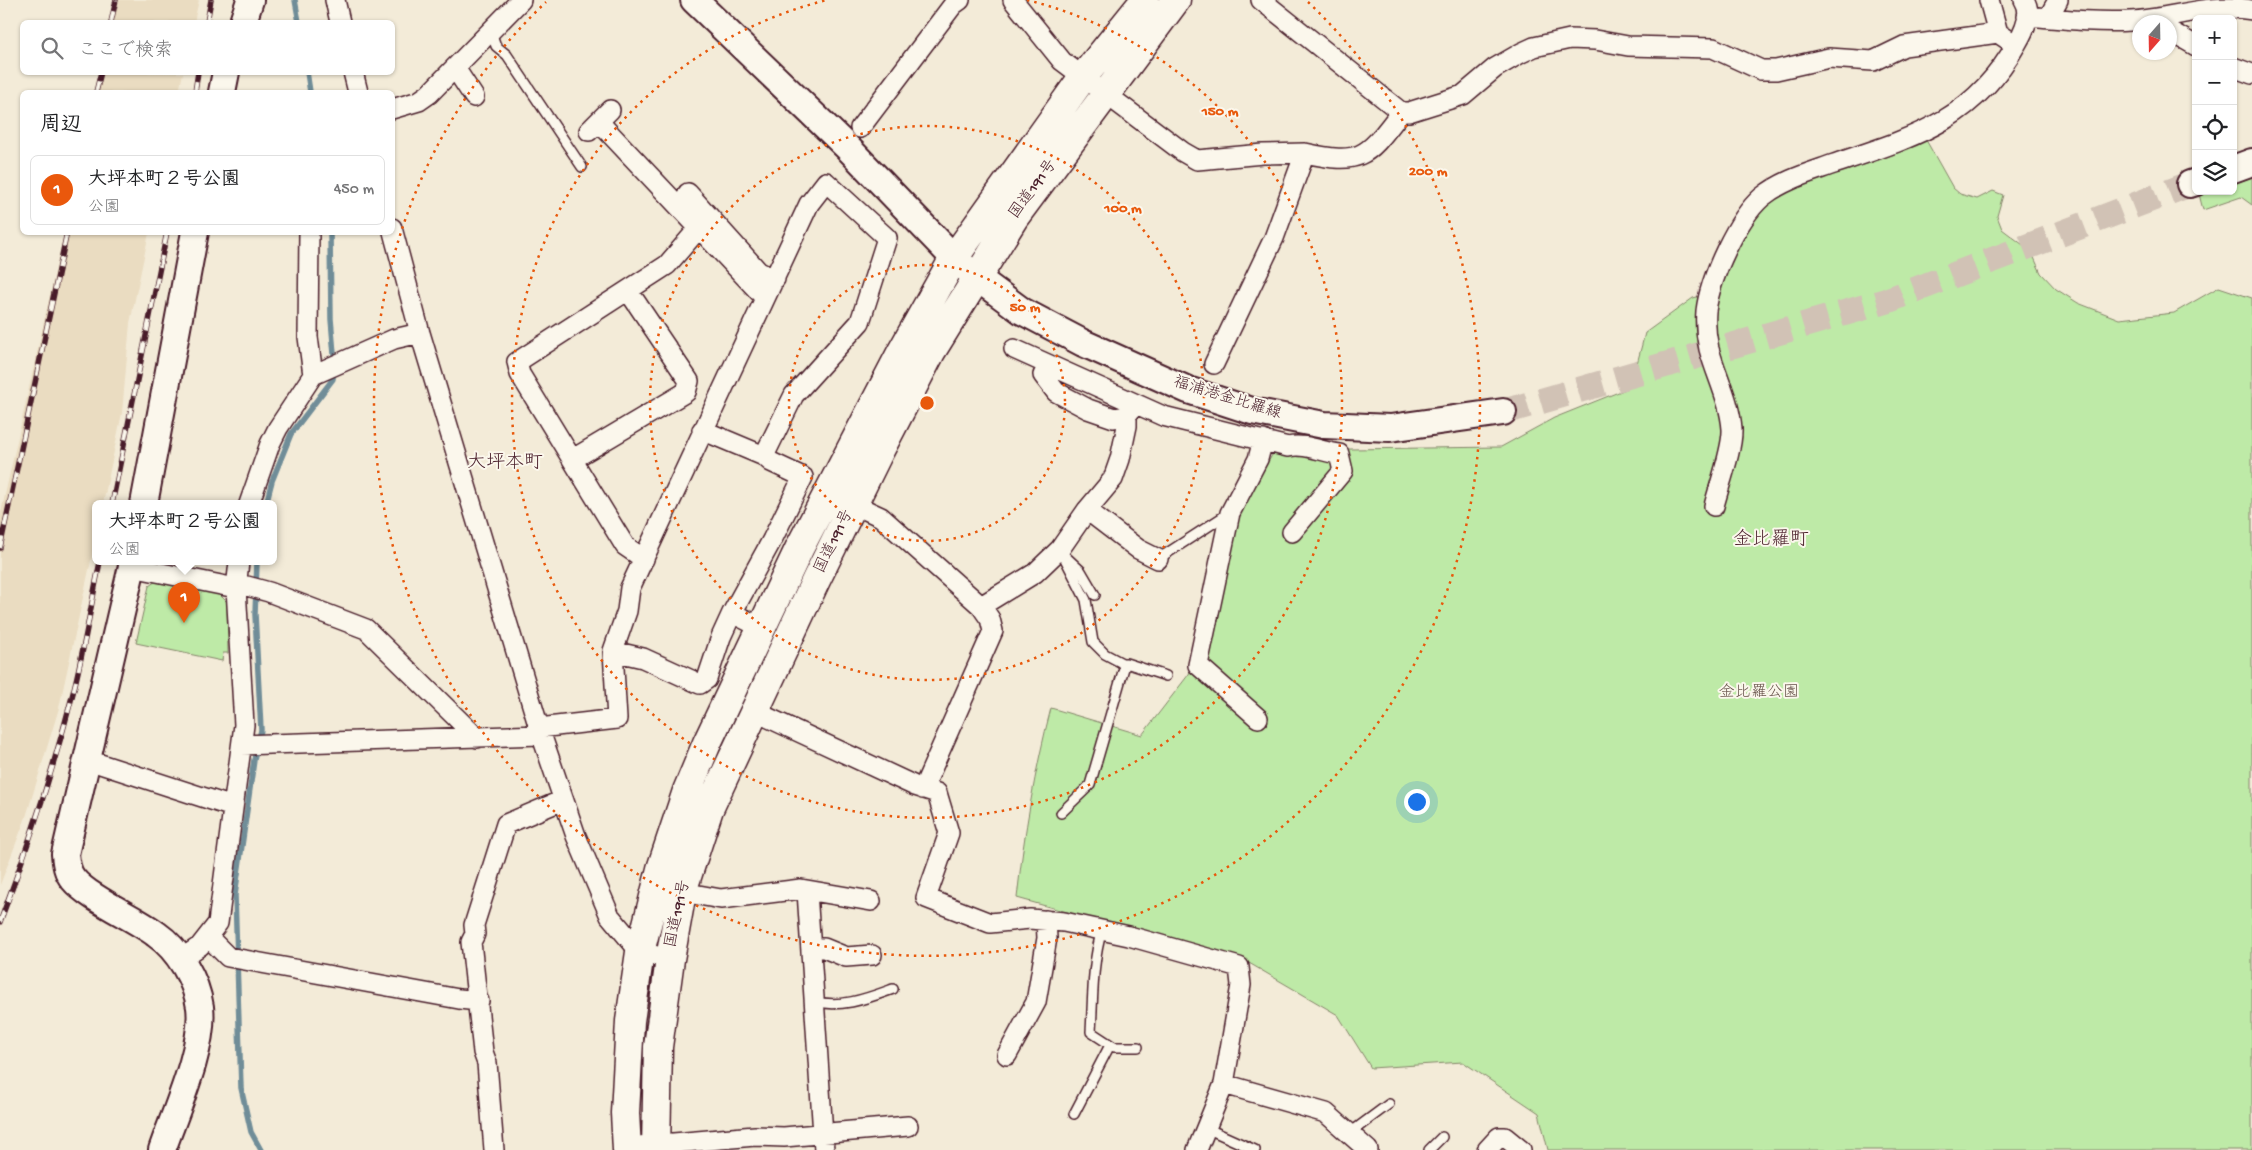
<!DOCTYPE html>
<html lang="ja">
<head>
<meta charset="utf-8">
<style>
  :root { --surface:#fff; --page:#f2f2f2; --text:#202124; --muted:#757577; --line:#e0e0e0; --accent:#ea580c }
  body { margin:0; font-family:"Gochi Hand","Klee One",sans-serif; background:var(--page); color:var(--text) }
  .controls { position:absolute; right:15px; top:15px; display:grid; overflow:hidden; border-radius:8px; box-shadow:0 1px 4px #0004 }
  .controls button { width:45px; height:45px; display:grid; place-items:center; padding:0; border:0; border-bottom:1px solid var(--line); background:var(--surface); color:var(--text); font:25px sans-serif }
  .compass { position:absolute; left:2132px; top:15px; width:45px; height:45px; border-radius:50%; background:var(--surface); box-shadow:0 1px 4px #0004; rotate:200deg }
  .you { position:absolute; left:1416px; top:801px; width:18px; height:18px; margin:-12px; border:4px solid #fff; border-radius:50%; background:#1a73e8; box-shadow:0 0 0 8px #1a73e833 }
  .badge { display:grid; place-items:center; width:32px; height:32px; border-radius:50%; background:var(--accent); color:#fff; font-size:16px; font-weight:700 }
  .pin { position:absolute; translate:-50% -41px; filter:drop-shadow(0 1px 2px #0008) }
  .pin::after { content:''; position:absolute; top:26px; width:18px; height:15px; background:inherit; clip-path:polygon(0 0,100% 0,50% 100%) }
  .popup { position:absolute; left:92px; top:500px; width:185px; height:65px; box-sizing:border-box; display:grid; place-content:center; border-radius:8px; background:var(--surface); filter:drop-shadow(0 1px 4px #0005); font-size:16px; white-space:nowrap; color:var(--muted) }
  .popup b { font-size:19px; color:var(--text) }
  .popup::after { content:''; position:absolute; left:50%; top:100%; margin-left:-10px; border:10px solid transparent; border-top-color:var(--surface) }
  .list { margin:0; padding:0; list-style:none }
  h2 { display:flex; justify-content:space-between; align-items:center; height:65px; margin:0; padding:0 20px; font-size:21px }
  h2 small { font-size:16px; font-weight:400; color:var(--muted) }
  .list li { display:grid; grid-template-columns:32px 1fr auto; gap:15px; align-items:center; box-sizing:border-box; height:70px; margin:0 10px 10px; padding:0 10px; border:1px solid var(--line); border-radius:8px }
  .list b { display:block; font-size:19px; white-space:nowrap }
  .list p { margin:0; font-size:16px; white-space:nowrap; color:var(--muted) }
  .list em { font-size:16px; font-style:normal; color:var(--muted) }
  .icon { flex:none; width:28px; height:28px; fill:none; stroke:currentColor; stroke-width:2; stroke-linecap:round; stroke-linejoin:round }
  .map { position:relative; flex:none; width:2252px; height:1150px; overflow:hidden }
  .search { position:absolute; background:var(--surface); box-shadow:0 1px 4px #0004; left:20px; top:20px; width:375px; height:55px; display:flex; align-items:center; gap:12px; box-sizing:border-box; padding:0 18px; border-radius:8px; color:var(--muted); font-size:19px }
  .panel { position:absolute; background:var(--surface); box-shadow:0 1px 4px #0004; left:20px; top:90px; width:375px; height:145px; border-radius:8px }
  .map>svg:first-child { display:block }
  .built { fill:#eadcc1 }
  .green { fill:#beeaa7; stroke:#848469 }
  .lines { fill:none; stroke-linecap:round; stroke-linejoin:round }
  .stream { stroke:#6f8d98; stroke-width:5.5 }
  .secondary-tunnel { stroke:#d1c2b5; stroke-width:26; stroke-dasharray:26 13; stroke-linecap:butt }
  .lane-casing { stroke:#4a1f2b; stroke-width:12 }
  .street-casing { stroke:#4a1f2b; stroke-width:22 }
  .secondary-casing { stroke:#4a1f2b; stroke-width:30 }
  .highway-casing { stroke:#4a1f2b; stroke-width:31 }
  .lane { stroke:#fbf7ec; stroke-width:9 }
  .street { stroke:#fbf7ec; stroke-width:19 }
  .secondary { stroke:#fbf7ec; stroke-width:26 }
  .highway { stroke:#fbf7ec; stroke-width:28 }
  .rail-casing { stroke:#4a1f2b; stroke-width:5.5 }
  .rail { stroke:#fbf7ec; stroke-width:4; stroke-dasharray:11; stroke-linecap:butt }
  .ring { fill:none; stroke:#e8590c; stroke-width:2.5; stroke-dasharray:2.5 5 }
  .labels { text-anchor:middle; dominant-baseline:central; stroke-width:4; stroke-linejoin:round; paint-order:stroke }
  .street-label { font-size:16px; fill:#4a1f2b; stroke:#fbf7ec }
  .park-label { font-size:16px; fill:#67524a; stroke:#fbf7ec }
  .quarter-label { font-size:19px; fill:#4a1f2b; stroke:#fbf7ec }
  .centre { fill:#e8590c; stroke:#fbf7ec; stroke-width:2.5 }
  .ring-label { font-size:15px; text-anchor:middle; font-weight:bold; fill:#e8590c; stroke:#fbf7ec; stroke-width:4; stroke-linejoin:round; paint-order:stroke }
</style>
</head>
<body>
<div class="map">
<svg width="2252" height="1150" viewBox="0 0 2252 1150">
  <rect width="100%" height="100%" fill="#f3ebd8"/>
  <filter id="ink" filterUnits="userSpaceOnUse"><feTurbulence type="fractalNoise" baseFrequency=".02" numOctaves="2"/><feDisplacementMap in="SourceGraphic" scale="10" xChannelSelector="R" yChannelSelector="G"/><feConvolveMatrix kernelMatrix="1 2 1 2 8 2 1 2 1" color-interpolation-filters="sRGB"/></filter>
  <g filter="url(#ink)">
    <!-- built -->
    <path class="built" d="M116 0H199L194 22H111Z
      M100 73V72L183 73 179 92H95Z
      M64 233H149L130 323 122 413 103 504H95V542L59 708 26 817 0 885V517Z"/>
    <!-- green -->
    <path class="green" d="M1926 140 1953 188 1960 194 1977 199 1993 191 2003 195 1997 216 2002 229 2031 251 2041 273 2056 289 2078 303 2119 319 2174 313 2219 287 2252 298V1150H1548L1539 1113 1463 1062 1371 1068 1338 1015 1249 963 1017 898C1024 833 1035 770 1051 708L1142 735 1189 674 1240 511 1275 450 1501 447 1554 418 1631 387 1645 333 1693 298 1717 292C1727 268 1737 242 1753 221 1779 185 1831 176 1870 163 1889 157 1908 148 1926 140Z
      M2252 177V205L2241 197 2203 210 2199 194 2209 191H2233V184Z
      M156 581 218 593 227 602 228 653H223L222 661 136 643 149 586Z"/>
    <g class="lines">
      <!-- stream -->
      <path class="stream" d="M295 0 299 22
        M307 72 310 92
        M266 504 272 481 291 434 333 379 334 354 331 319 330 232
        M257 562 255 614 261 730 254 760 235 895 241 1088 251 1132 261 1150"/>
      <!-- secondary-tunnel -->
      <path class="secondary-tunnel" d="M1503 412 1886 301 2190 184"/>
      <defs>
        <path id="lane" d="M491 32 496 46 507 55 582 167
          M1060 549 1086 600 1093 642 1105 654 1122 663 1124 668 1090 785 1061 813
          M1066 557 1081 571 1095 595
          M1158 559 1229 513
          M1122 663H1126L1166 676
          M1102 930C1092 962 1093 998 1091 1032L1114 1047H1138
          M813 1001C840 1009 868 998 893 989
          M1074 1114 1110 1045
          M1206 1128 1255 1150
          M1350 1133 1389 1104
          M1429 1150 1442 1137"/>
        <path id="street" d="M335 0 340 22
          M1013 0 1062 61 1183 152 1197 160 1263 154 1305 153
          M1261 0 1401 112
          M1989 0 1998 33
          M2027 16C2061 19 2097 23 2131 21 2171 19 2212 2 2252 10
          M2048 18 2058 0
          M2170 31 2196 46
          M2233 67 2252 74
          M455 68 474 97
          M353 72 358 92
          M392 109 419 101 429 94 521 0
          M599 122 765 298
          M860 128 953 5 960 0
          M589 131 610 110
          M688 193 759 272 775 279
          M392 228 420 333 539 728 576 836 610 916 640 952 670 959
          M309 232 308 337 313 375
          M1014 349 1163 416 1288 447C1305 443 1322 452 1339 454L1343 471 1292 532
          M1214 364 1274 238 1305 153C1363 166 1367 156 1401 112H1409L1463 95 1495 68 1521 53 1534 47 1570 39 1595 40 1628 46 1713 48 1761 70H1776L1829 58 1873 61 1904 46 1998 33 2016 45
          M1043 375 1056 392 1088 409 1114 418 1126 416 1134 406
          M702 430 764 456 771 462 803 477 772 540 732 613
          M573 459 686 392 689 381 629 292
          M249 504 270 444 278 428 313 375 394 339 420 333
          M853 504 881 517 981 606 990 619 993 631 923 789
          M1714 506C1719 486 1733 448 1732 429 1730 401 1716 375 1709 349 1706 336 1705 324 1706 311 1710 278 1737 219 1762 197 1783 180 1809 173 1834 164 1914 137 1974 121 2017 43 2024 31 2033 13 2024 0
          M1087 510 1138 549 1158 559
          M644 559 625 546 520 374 517 362 667 265 699 228
          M132 567 236 588 247 586 269 592 366 629 477 738
          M981 606 1035 573 1060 549 1087 510 1113 479 1120 459 1127 426V416
          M613 651 643 658 700 684 707 679 721 637 732 613 762 628
          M754 711 915 786 937 793 949 833 926 898 990 923 1030 919 1064 922 1129 936 1239 967 1241 985 1224 1084 1197 1150
          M1258 718 1198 665 1230 513 1258 459 1263 440
          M539 728 617 719 613 651 627 611 630 588 809 204 826 182 887 238 860 322 794 395 764 456
          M242 745 541 735
          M88 760 233 807
          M807 891 824 1150
          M682 892 721 899 801 889 871 901
          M208 937 228 957 459 999 479 1001
          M811 948H824L846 957 872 955
          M181 959 200 946 218 923 244 725 236 588 239 562
          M1007 1055 1036 1002 1047 938 1046 920
          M1224 1084 1326 1113 1368 1150
          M627 1147 755 1136 784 1137 908 1126
          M494 1150 487 1063 483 1052 471 942 475 934 474 925 506 824 563 800
          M1487 1150 1499 1137H1505L1521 1150"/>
        <path id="secondary" d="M694 0 848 148 954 258 976 277 1022 311 1083 343 1188 390 1252 411 1324 425 1390 428 1503 412
          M243 22 250 0
          M222 92 226 72
          M2233 169 2252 162
          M2190 184 2196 182
          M144 504 195 232
          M133 562 65 854C66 864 67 872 73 879 88 898 135 918 156 934 179 950 196 980 200 1007 205 1047 175 1112 162 1150"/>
        <path id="highway" d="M627 1150 625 1113 630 1021 640 952 661 869 687 791 707 743 800 547 902 351 954 258 1083 77 1145 0
          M656 1150 658 1047 670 959 682 892 709 809 816 580 879 452 931 352 1014 218 1176 0"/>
      </defs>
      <!-- lane casing -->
      <use href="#lane" class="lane-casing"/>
      <!-- street casing -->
      <use href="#street" class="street-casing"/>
      <!-- secondary casing -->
      <use href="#secondary" class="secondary-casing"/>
      <!-- highway casing -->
      <use href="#highway" class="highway-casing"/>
      <!-- lane -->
      <use href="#lane" class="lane"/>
      <!-- street -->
      <use href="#street" class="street"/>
      <!-- secondary -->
      <use href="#secondary" class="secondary"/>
      <!-- highway -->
      <use href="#highway" class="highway"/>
      <defs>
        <path id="rail" d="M111 22 116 0
          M207 22 211 0
          M96 92 101 72
          M195 92 198 72
          M112 504 167 232
          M0 548 67 232
          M0 922C28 847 53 771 73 693 84 650 91 605 100 562"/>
      </defs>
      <!-- rail casing -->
      <use href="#rail" class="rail-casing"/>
      <!-- rail -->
      <use href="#rail" class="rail"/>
    </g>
  </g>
  <!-- distance rings -->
  <g class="ring">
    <circle cx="927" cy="403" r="138"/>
    <circle cx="927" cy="403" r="277"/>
    <path d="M1027 0A415 415 0 1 1 827 0"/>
    <path d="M1308 2A553 553 0 1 1 546 2"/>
  </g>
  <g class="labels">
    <!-- street labels -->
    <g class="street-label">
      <text transform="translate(1034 190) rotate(-54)">国道191号</text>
      <text transform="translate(1227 399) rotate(17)">福浦港金比羅線</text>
      <text transform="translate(835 542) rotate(-64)">国道191号</text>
      <text transform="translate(679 914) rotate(-78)">国道191号</text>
    </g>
    <!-- park labels -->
    <g class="park-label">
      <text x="1759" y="693">金比羅公園</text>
    </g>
    <!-- quarter labels -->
    <g class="quarter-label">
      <text x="505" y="463">大坪本町</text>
      <text x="1771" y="540">金比羅町</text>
    </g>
  </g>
  <circle cx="927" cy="403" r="8" class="centre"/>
  <g class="ring-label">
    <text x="1220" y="115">150 m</text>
    <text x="1428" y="175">200 m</text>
    <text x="1123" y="212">100 m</text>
    <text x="1025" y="311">50 m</text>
  </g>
</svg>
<div class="controls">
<button>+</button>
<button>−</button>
<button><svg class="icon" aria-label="locate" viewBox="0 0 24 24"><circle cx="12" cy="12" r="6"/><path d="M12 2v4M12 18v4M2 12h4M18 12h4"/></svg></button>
<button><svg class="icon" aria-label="layers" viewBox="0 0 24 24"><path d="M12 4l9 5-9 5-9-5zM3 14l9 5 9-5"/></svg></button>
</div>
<svg class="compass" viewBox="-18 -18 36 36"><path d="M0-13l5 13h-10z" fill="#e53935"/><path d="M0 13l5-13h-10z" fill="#757577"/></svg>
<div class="you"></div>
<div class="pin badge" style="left:184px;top:623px">1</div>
<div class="popup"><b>大坪本町２号公園</b>公園</div>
<div class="search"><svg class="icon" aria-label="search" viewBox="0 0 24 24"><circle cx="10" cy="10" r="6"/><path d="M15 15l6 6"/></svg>ここで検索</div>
<section class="panel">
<h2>周辺<small></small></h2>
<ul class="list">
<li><span class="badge">1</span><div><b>大坪本町２号公園</b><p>公園</p></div><em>450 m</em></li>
</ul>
</section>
</div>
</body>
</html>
